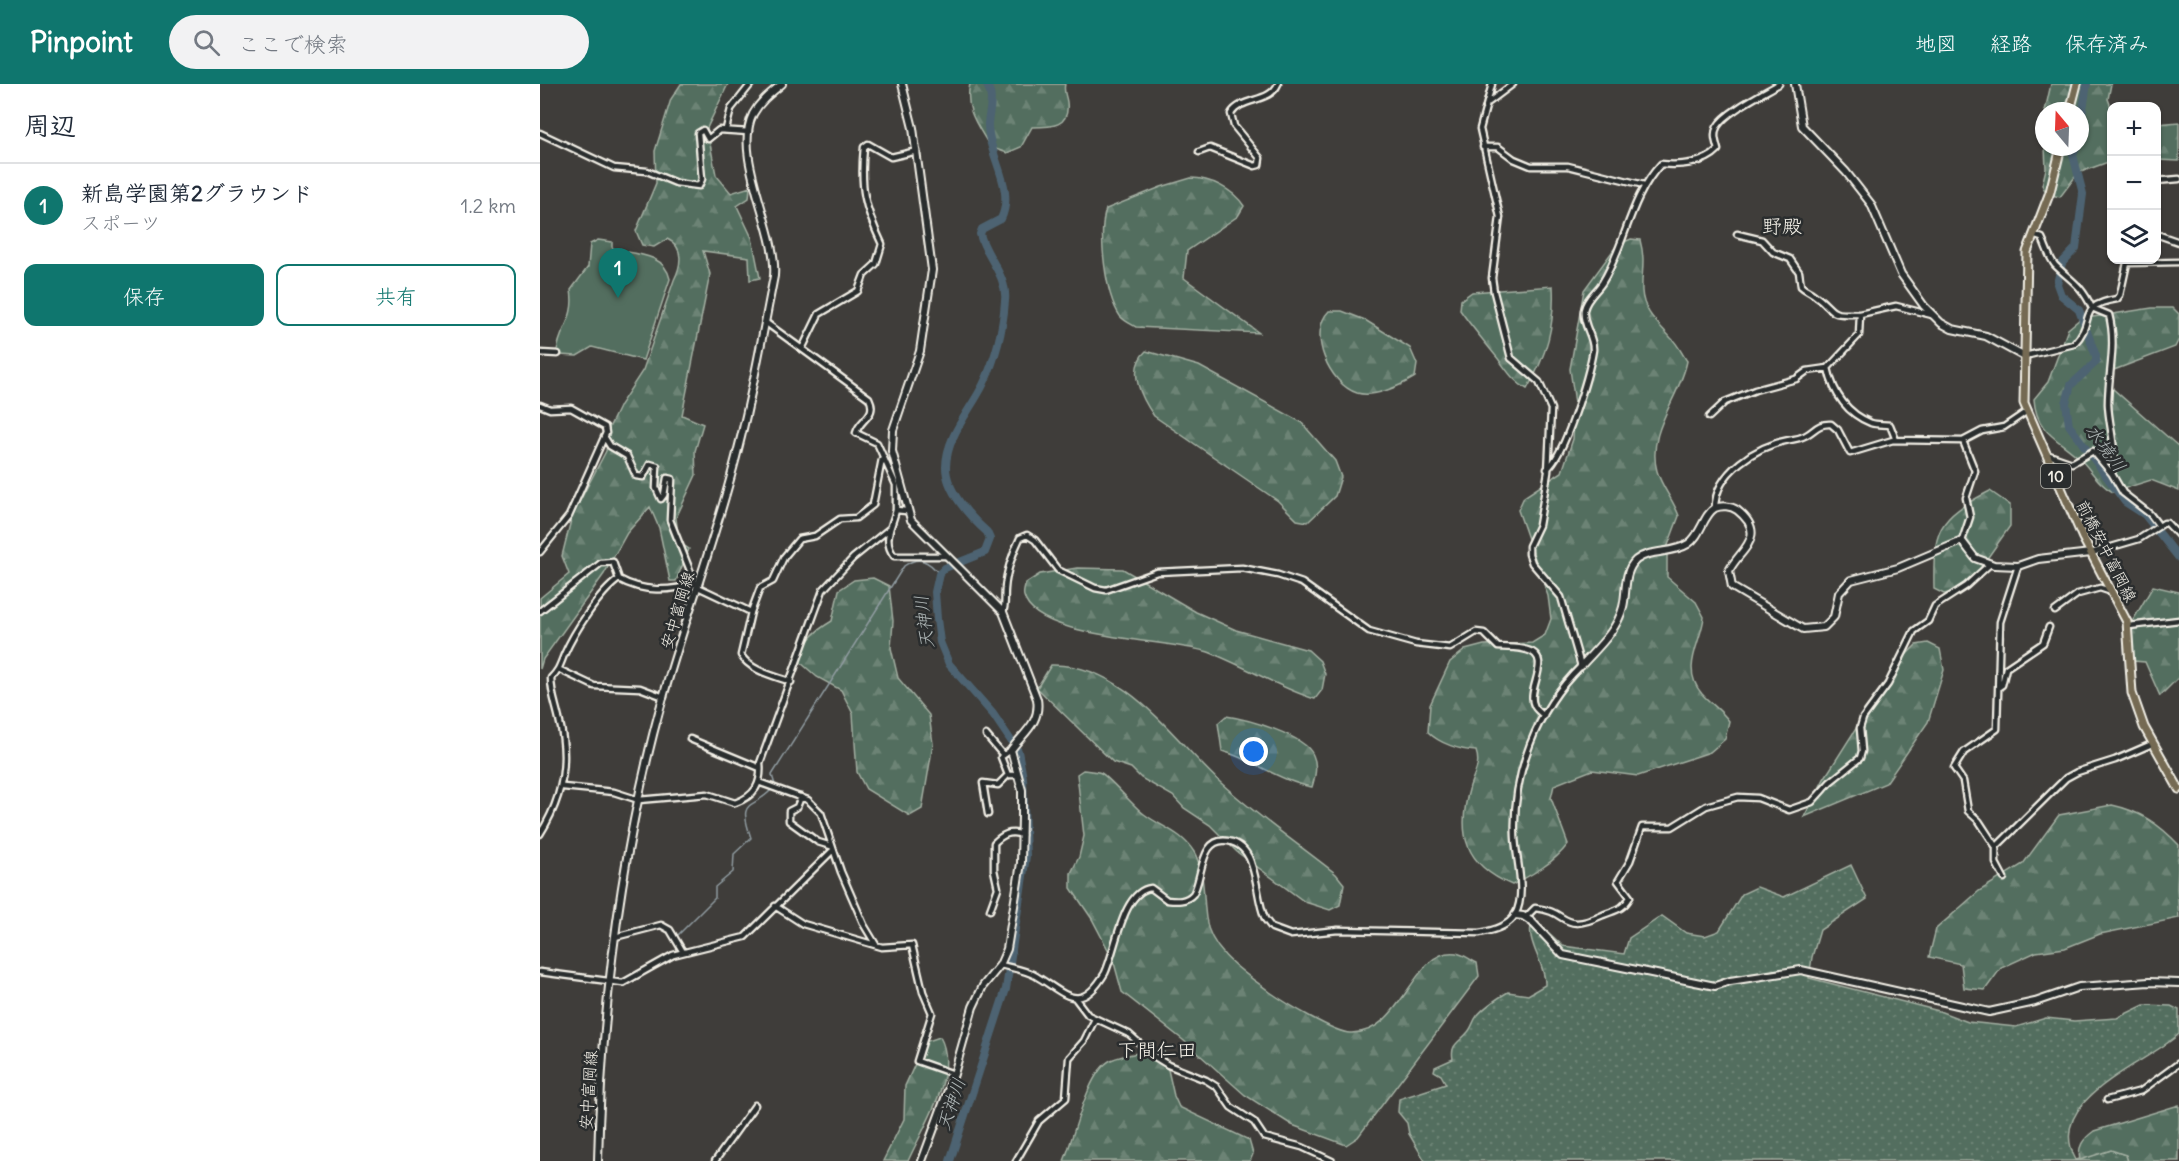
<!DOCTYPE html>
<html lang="ja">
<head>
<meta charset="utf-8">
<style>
  :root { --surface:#fff; --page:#f2f2f3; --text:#1f2937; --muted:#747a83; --line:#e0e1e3; --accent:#0f766e }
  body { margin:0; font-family:Delius,"Klee One",sans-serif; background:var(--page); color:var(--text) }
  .controls { position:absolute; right:18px; top:18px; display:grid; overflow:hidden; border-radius:12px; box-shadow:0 2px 4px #0004 }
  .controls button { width:54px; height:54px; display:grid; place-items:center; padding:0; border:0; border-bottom:2px solid var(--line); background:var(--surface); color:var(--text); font:30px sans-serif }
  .compass { position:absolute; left:1495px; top:18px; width:54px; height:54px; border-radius:50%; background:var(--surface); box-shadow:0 2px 4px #0004; rotate:341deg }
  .you { position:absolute; left:714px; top:668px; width:21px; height:21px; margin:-15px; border:4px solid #fff; border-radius:50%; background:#1a73e8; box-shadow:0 0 0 9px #1a73e833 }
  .badge { display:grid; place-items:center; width:39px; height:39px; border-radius:50%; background:var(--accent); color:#fff; font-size:20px; font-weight:700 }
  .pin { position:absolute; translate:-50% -50px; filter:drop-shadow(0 2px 3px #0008) }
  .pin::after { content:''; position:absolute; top:32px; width:21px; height:18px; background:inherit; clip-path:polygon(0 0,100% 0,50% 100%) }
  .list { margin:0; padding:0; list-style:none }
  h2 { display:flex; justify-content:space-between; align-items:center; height:78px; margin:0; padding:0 24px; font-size:26px }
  h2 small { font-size:20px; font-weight:400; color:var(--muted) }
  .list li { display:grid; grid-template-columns:39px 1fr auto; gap:18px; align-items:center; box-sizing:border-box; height:84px; padding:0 24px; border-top:2px solid var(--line) }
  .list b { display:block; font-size:22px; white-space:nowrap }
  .list p { margin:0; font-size:20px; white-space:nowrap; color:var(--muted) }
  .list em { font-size:20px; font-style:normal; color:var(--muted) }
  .actions { display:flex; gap:12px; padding:18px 24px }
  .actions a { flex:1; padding:14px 0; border:2px solid var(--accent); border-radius:12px; text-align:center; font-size:21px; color:var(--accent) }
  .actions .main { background:var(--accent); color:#fff }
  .icon { flex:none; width:33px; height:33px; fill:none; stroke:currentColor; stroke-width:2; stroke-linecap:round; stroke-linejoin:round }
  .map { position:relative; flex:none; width:1639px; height:1077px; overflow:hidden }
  header { display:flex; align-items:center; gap:36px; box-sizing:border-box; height:84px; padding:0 30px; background:var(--accent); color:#fff }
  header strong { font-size:28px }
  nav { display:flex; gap:33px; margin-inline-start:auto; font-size:21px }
  .search { width:420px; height:54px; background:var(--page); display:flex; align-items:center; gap:15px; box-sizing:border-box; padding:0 21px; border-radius:33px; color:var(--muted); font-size:22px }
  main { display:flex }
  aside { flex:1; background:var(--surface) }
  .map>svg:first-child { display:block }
  .grass { fill:url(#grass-dots); stroke:#a4b0a3; stroke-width:1.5 }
  .forest { fill:url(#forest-firs); stroke:#a4b0a3; stroke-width:1.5 }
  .garden { fill:#536e5e; stroke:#a4b0a3; stroke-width:1.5 }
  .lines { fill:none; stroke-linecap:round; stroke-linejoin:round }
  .stream { stroke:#909ca1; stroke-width:1.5 }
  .river { stroke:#4d6472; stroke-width:8 }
  .street-casing { stroke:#f4f1e8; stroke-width:9 }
  .secondary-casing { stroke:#f4f1e8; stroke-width:10 }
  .primary-casing { stroke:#f4f1e8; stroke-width:11 }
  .street { stroke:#2a2d2e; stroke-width:4.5 }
  .secondary { stroke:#2a2d2e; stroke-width:6 }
  .primary { stroke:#746b52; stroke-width:7 }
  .labels { text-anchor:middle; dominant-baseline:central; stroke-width:5; stroke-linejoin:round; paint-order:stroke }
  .shield { fill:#2a2d2e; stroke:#b7b6b0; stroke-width:1.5 }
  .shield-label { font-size:15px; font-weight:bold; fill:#f4f1e8 }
  .street-label { font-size:16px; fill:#f4f1e8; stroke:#2a2d2e }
  .water-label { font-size:18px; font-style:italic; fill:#b1b9b9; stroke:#2a2d2e }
  .quarter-label { font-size:20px; fill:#f4f1e8; stroke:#2a2d2e }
</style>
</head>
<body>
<header>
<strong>Pinpoint</strong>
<div class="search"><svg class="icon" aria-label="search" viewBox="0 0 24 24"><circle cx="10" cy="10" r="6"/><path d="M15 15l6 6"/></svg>ここで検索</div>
<nav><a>地図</a><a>経路</a><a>保存済み</a></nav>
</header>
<main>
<aside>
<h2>周辺<small></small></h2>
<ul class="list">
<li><span class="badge">1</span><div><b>新島学園第2グラウンド</b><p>スポーツ</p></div><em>1.2 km</em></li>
</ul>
<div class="actions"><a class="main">保存</a><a>共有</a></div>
</aside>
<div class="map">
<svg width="1639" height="1077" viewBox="0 0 1639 1077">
  <defs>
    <pattern id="grass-dots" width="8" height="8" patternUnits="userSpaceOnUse" patternTransform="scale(1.5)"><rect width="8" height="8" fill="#536e5e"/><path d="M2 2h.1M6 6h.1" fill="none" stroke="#6c8375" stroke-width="1.8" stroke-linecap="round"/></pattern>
    <pattern id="forest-firs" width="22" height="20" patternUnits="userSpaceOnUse" patternTransform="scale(1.5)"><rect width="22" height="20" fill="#536e5e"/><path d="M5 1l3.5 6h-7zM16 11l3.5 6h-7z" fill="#6c8375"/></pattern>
  </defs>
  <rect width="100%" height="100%" fill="#3f3d3a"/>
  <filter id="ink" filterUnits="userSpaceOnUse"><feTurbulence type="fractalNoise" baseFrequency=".0167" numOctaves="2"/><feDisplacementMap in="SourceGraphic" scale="12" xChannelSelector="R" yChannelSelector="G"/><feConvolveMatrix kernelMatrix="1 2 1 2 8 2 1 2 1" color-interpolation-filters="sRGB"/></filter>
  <g filter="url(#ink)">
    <!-- grass -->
    <path class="grass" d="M1311 781 1327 815 1280 846 1272 873 1269 894 1399 927 1428 938 1476 943 1506 934 1534 937 1577 934 1604 921 1631 922 1639 926V950C1607 980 1502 1015 1536 1076L1571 1066 1586 1071 1588 1077H885L869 1050 867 1039 858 1028 859 1015 906 1000 901 991 894 987 895 983 913 975C910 960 919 959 928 948 932 944 933 937 937 932 945 922 958 914 968 908L988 911 1005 901C1006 878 983 857 993 834L1023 862 1084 870 1089 854 1122 832 1146 849 1165 852 1179 847 1202 810 1217 803 1244 813Z"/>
    <!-- forest -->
    <path class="forest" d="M141 0H188L167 44 176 91 191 109 210 103 209 114 197 122 212 154 220 194 210 196 209 173 163 167 170 190 142 331 163 340 155 367 156 391 136 434 139 458 149 465 136 497H130L119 444 110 423 87 449 64 490 3 575 0 585V514L29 490 22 472 32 432 66 367 69 344 80 321 103 286 134 196C141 182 145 163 127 155L114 163 102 161 96 147 116 99 115 67 131 15Z
      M430 0H525C523 7 526 11 527 18 530 43 512 43 492 43L481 63 467 69 450 63C438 41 424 26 430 0Z
      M1511 0H1571L1568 15 1571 23V77L1538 89 1520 113 1507 110 1502 101 1506 85 1505 63H1540V27H1505Z
      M1639 38V77L1617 76V40Z
      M651 94C670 94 693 105 704 122L698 132 647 167 644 194 719 249 596 243C591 240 584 237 580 232 565 210 558 150 566 125L621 103Z
      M1091 155 1100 156C1106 179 1101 186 1102 207 1103 228 1119 240 1131 254 1138 260 1142 270 1147 277 1140 314 1106 347 1117 387 1122 404 1133 415 1139 432L1127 464V493L1156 518 1164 533C1161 560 1140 584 1162 610 1171 620 1181 626 1189 637L1185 655 1170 668 1098 692 1052 686 1014 701 1011 714 1028 760C1014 779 993 790 972 801 925 781 916 750 930 702 934 689 941 681 936 667 920 666 900 660 888 648L890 621 910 578 925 566 944 561 992 559 1005 551 1011 535 1008 512 978 426 984 413 1022 388 1033 355 1035 319 1030 285 1044 206 1077 161Z
      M1013 202C1015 241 1007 271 987 305 971 296 966 284 955 271 943 256 931 242 920 226L921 216 932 208Z
      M1612 224H1633L1639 230V255L1635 263 1574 286 1569 291 1572 304 1639 363V407L1611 396 1573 408C1558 400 1552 387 1540 375 1519 355 1496 349 1494 315L1508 298 1528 245 1540 235Z
      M789 227H802L825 236 870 264 877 280 875 293C860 302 834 314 817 309 789 300 767 249 789 227Z
      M606 267 659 282 761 338 795 377 801 393 795 412 768 438 757 436 738 417 614 332C602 315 586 285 606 267Z
      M1450 407 1470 421V442L1439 486 1417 507 1404 510 1394 505C1393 447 1396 434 1450 407Z
      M537 484 583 485 656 528 696 546 768 566 780 577 785 590 782 606 775 615C739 604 707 583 671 569 635 555 494 556 484 512 483 509 485 502 486 499L500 490Z
      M333 494 349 502 353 537 351 564 358 594 389 631 393 660 382 725 370 732 326 705 317 688 313 630 301 606 277 593 260 578C263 557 275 547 292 537L299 506 314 496Z
      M1613 502 1639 508V593L1620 612 1605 578 1593 577 1592 538Z
      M1388 559 1400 565 1404 586 1388 638 1346 699 1264 733 1284 695 1357 580 1376 561Z
      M511 581C585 579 632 654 681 699 717 732 758 760 796 790L804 800 800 821 790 826 765 818 697 768 670 741 644 724 633 712 601 694 591 684 573 678 497 604Z
      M686 632C707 635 765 651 773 671 778 682 775 693 772 703 739 697 714 676 682 667L678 639Z
      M543 686C549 687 556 687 561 689 569 693 593 722 604 730 621 743 642 748 654 768 665 787 663 813 666 834 670 868 705 889 730 908 744 918 795 949 810 949 864 951 872 863 916 869 923 870 931 876 937 879L939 892 818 1053 806 1061 752 1041 705 1011 643 956 582 908 573 875 552 835 531 804V789L539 773 544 752 537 690Z
      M1572 721C1600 727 1619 740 1639 761L1637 804 1639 834 1560 850 1525 864 1496 868 1461 884 1445 906 1424 904 1421 880 1389 873 1396 845 1439 807 1483 780 1519 731Z
      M400 953C420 989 383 1043 368 1077H343L364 1035 365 1002 385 958Z
      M613 966 624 968 634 1012 639 1023 709 1056 713 1070 710 1077H524C534 1053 547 988 571 976 583 971 600 969 613 966Z
      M1639 1021V1077H1588L1586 1071 1571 1066 1540 1076C1537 1063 1543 1055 1554 1047Z"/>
    <!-- garden -->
    <path class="garden" d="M58 156 72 158V163L76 166C97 170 125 170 130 195L103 276 52 263 37 272 19 271 17 268C19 244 36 236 31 206L48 183 50 160Z"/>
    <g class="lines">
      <!-- stream -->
      <path class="stream" d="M235 701 232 691 364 482C379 471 389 477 399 490
        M138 851 175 814V803L193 788 194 770 211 754C197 713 212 727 232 705"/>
      <!-- river -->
      <path class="river" d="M1540 45 1547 0
        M1536 63 1533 71 1543 110 1536 164 1522 179 1517 200 1521 211 1539 226 1556 272V278L1531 301 1526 319 1529 341 1585 418 1605 431 1639 474
        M410 1077 466 905 486 772 483 694 478 667 453 630 409 580 400 558 397 535 395 508 399 490 405 484 445 468 450 455 447 448C431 434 406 407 406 383 406 353 430 327 443 301 455 276 463 245 465 217 468 192 445 172 440 150L442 145 461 135C476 104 448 72 448 40 449 27 455 12 446 0"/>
      <defs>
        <path id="street" d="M949 18 973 0
          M186 45 191 25 211 0
          M0 49 74 84 107 87 136 99 159 102 162 95 158 49 163 46 168 55 179 46 209 48
          M943 63H958L974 75 991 82H1028L1104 101
          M659 68 670 64 715 82 719 81 720 74 694 42 691 30C701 13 730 19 738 0
          M1616 97 1639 95
          M1197 150 1222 156 1233 168 1250 175 1259 188 1261 202C1265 206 1269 207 1273 210 1298 227 1283 231 1320 230
          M1616 150 1639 158
          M1493 151 1502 154C1506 162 1509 174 1515 181 1531 197 1541 200 1552 224L1569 231C1577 261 1568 290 1568 320 1569 345 1578 365 1572 390
          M225 238 329 314C338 332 320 334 316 349L337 359 356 401V426
          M262 265 279 230 318 207 324 191 336 180 342 160C324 122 320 104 324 63L328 60 351 73 377 67
          M0 269 18 270
          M1485 272 1534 260C1557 236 1535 222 1577 215L1580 211 1587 179 1639 178
          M0 321 10 325 31 324 65 343 66 349 29 432 0 468
          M1169 333 1185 318 1215 306 1256 295 1267 287 1288 284
          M65 354 70 362 87 372 96 392 103 393 110 380 117 382 116 404 121 415 124 411 127 394 132 395 130 436 155 499 158 503 211 528 201 571C210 587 235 592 251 598
          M1356 356 1350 341C1344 340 1337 341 1331 339 1306 329 1293 308 1288 284L1319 251 1320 230 1356 222 1392 231
          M1506 370 1532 379 1553 367 1572 390 1583 409 1610 430 1619 442
          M1007 385C1025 371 1049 291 1053 266 1054 252 1042 241 1044 226 1046 215 1056 208 1062 199 1086 161 1089 114 1121 80 1139 82 1165 80 1178 66 1176 58 1173 51 1177 43 1185 28 1224 9 1239 0
          M1175 424C1175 388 1217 362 1249 356 1253 355 1258 355 1262 353 1274 349 1276 339 1291 340L1298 346 1310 369 1353 356 1423 357 1442 347 1464 343 1486 328
          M366 427 356 426C352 443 342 456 354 472H405
          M1422 457 1430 433 1426 414 1435 387 1423 357
          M1551 469 1599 455 1624 439H1627L1639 452
          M1478 482 1460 538 1457 645 1424 668 1414 684 1423 697 1428 727 1439 737 1456 763 1526 694 1537 688 1575 676 1612 660
          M0 527 61 479 73 478 79 495C102 508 130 508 155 499
          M1515 527 1538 510 1560 504 1572 508
          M211 528 220 504 233 497 244 473 259 455 275 452 300 435 316 434 333 421 342 375
          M463 528C466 520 464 514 465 505 466 489 473 468 480 454L487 451 495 456 518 486 555 504 566 506 617 488 702 484 738 491 762 499 829 547 876 560 910 564 936 548 944 549 958 563C967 564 978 563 987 566 1014 573 986 605 994 621 995 625 1001 629 1004 632
          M1589 542 1639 536
          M20 586 54 602 100 604 124 613
          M1459 603 1462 601 1466 584 1503 559 1509 543
          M446 651 463 671
          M150 655 220 684
          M468 691 461 673 471 666
          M221 699 268 716 281 729 301 788 324 841 336 861
          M23 703 74 708 99 716 167 710 195 719C215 712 222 700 220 679L283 506 313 474 349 445
          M261 713 257 723 249 727V737L278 758 291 762
          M448 730 443 699 458 701 468 691H478
          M0 750C23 714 30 677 19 635 16 621 11 609 11 594 19 586 20 581 24 571 34 548 59 509 79 495
          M1456 763V779L1464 794
          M235 822 263 840 342 863 372 861 383 908 392 929 377 977 414 990
          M450 826 458 804 454 786V759C462 751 470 746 482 751
          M986 833 995 824C1030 827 1020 851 1063 831 1075 826 1083 826 1090 813L1078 797 1090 777 1102 743H1132L1166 722 1198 713 1218 714 1249 726 1272 718 1290 698 1320 674 1322 667 1320 644 1323 634 1348 600 1374 547 1388 537 1395 522 1426 502 1450 480
          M75 853 121 841 130 846 143 868
          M460 881C472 884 486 886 496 892 526 910 540 931 565 889 576 866 582 807 611 804L627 816C636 817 646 818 653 810 663 796 659 748 692 758 704 762 709 771 712 782 718 799 718 818 725 835L732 844 751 851 798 846 939 849C952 847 968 843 975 831 987 809 976 776 975 753 972 690 996 626 1041 582L1021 513 992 479 989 470V462L999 441 1008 388 1011 325 999 298 971 274 954 208 952 194 960 133 940 45 952 0
          M0 888 83 899 133 871 205 853 292 767
          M535 914 548 931 589 950 615 973 628 981 666 996 677 1003 691 1023 714 1038 724 1053 762 1063 792 1077
          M1567 1016 1601 1007 1639 979
          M175 1077 215 1021
          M476 1077 499 1037 526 1014 529 974 544 957 555 935"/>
        <path id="secondary" d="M362 0 373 44 392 186 380 267 353 346 352 367 371 436 463 528 497 615C501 639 483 649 471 666L482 706V731L481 779 467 865 460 881 443 902 433 923 414 990 382 1077
          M1255 0 1262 42 1306 88 1331 120 1361 190 1384 222 1401 239 1412 245 1446 252 1483 272
          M1041 582C1057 564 1077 547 1083 523 1087 508 1083 488 1096 476 1110 465 1132 470 1148 460 1161 452 1163 431 1175 424 1182 421 1191 422 1197 426 1230 452 1198 467 1189 487L1192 503 1263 545 1284 543 1294 533 1299 509 1311 496 1358 484 1422 457 1435 474 1454 481 1478 482 1498 475 1551 469
          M975 831 983 832 992 838 1023 871 1175 902 1190 897 1261 886 1449 928 1495 918 1539 903 1609 898 1639 899
          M58 1077C61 939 77 801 109 667 131 574 166 484 191 392 209 327 221 259 234 192 238 147 192 72 213 30 220 17 231 9 242 0"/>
        <path id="primary" d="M1530 27 1537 0
          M1521 63 1510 108 1487 168 1484 319 1543 454 1587 538 1592 609 1604 643 1639 705"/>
      </defs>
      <!-- street casing -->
      <use href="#street" class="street-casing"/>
      <!-- secondary casing -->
      <use href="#secondary" class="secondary-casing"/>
      <!-- primary casing -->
      <use href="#primary" class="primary-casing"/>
      <!-- street -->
      <use href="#street" class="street"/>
      <!-- secondary -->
      <use href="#secondary" class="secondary"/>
      <!-- primary -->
      <use href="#primary" class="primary"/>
    </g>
  </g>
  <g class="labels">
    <!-- shield labels -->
    <rect class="shield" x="1501" y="380" width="30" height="24" rx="4.5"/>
    <g class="shield-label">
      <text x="1516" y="392">10</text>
    </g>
    <!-- street labels -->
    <g class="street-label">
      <text transform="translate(1567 467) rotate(63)">前橋安中富岡線</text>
      <text transform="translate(137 526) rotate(-73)">安中富岡線</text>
      <text transform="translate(48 1006) rotate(-86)">安中富岡線</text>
    </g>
    <!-- water labels -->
    <g class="water-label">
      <text transform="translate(1566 364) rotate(54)">水境川</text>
      <text transform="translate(384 538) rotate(-97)">天神川</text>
      <text transform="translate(411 1020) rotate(-72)">天神川</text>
    </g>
    <!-- quarter labels -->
    <g class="quarter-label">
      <text x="1242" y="141">野殿</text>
      <text x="617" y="965">下間仁田</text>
    </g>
  </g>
</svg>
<div class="controls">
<button>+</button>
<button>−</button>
<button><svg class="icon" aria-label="layers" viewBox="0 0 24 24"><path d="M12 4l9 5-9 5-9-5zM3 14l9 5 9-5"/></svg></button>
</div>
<svg class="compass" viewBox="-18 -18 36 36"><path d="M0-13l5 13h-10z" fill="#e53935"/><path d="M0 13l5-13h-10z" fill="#747a83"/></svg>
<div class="you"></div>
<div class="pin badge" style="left:78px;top:214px">1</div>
</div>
</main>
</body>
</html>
